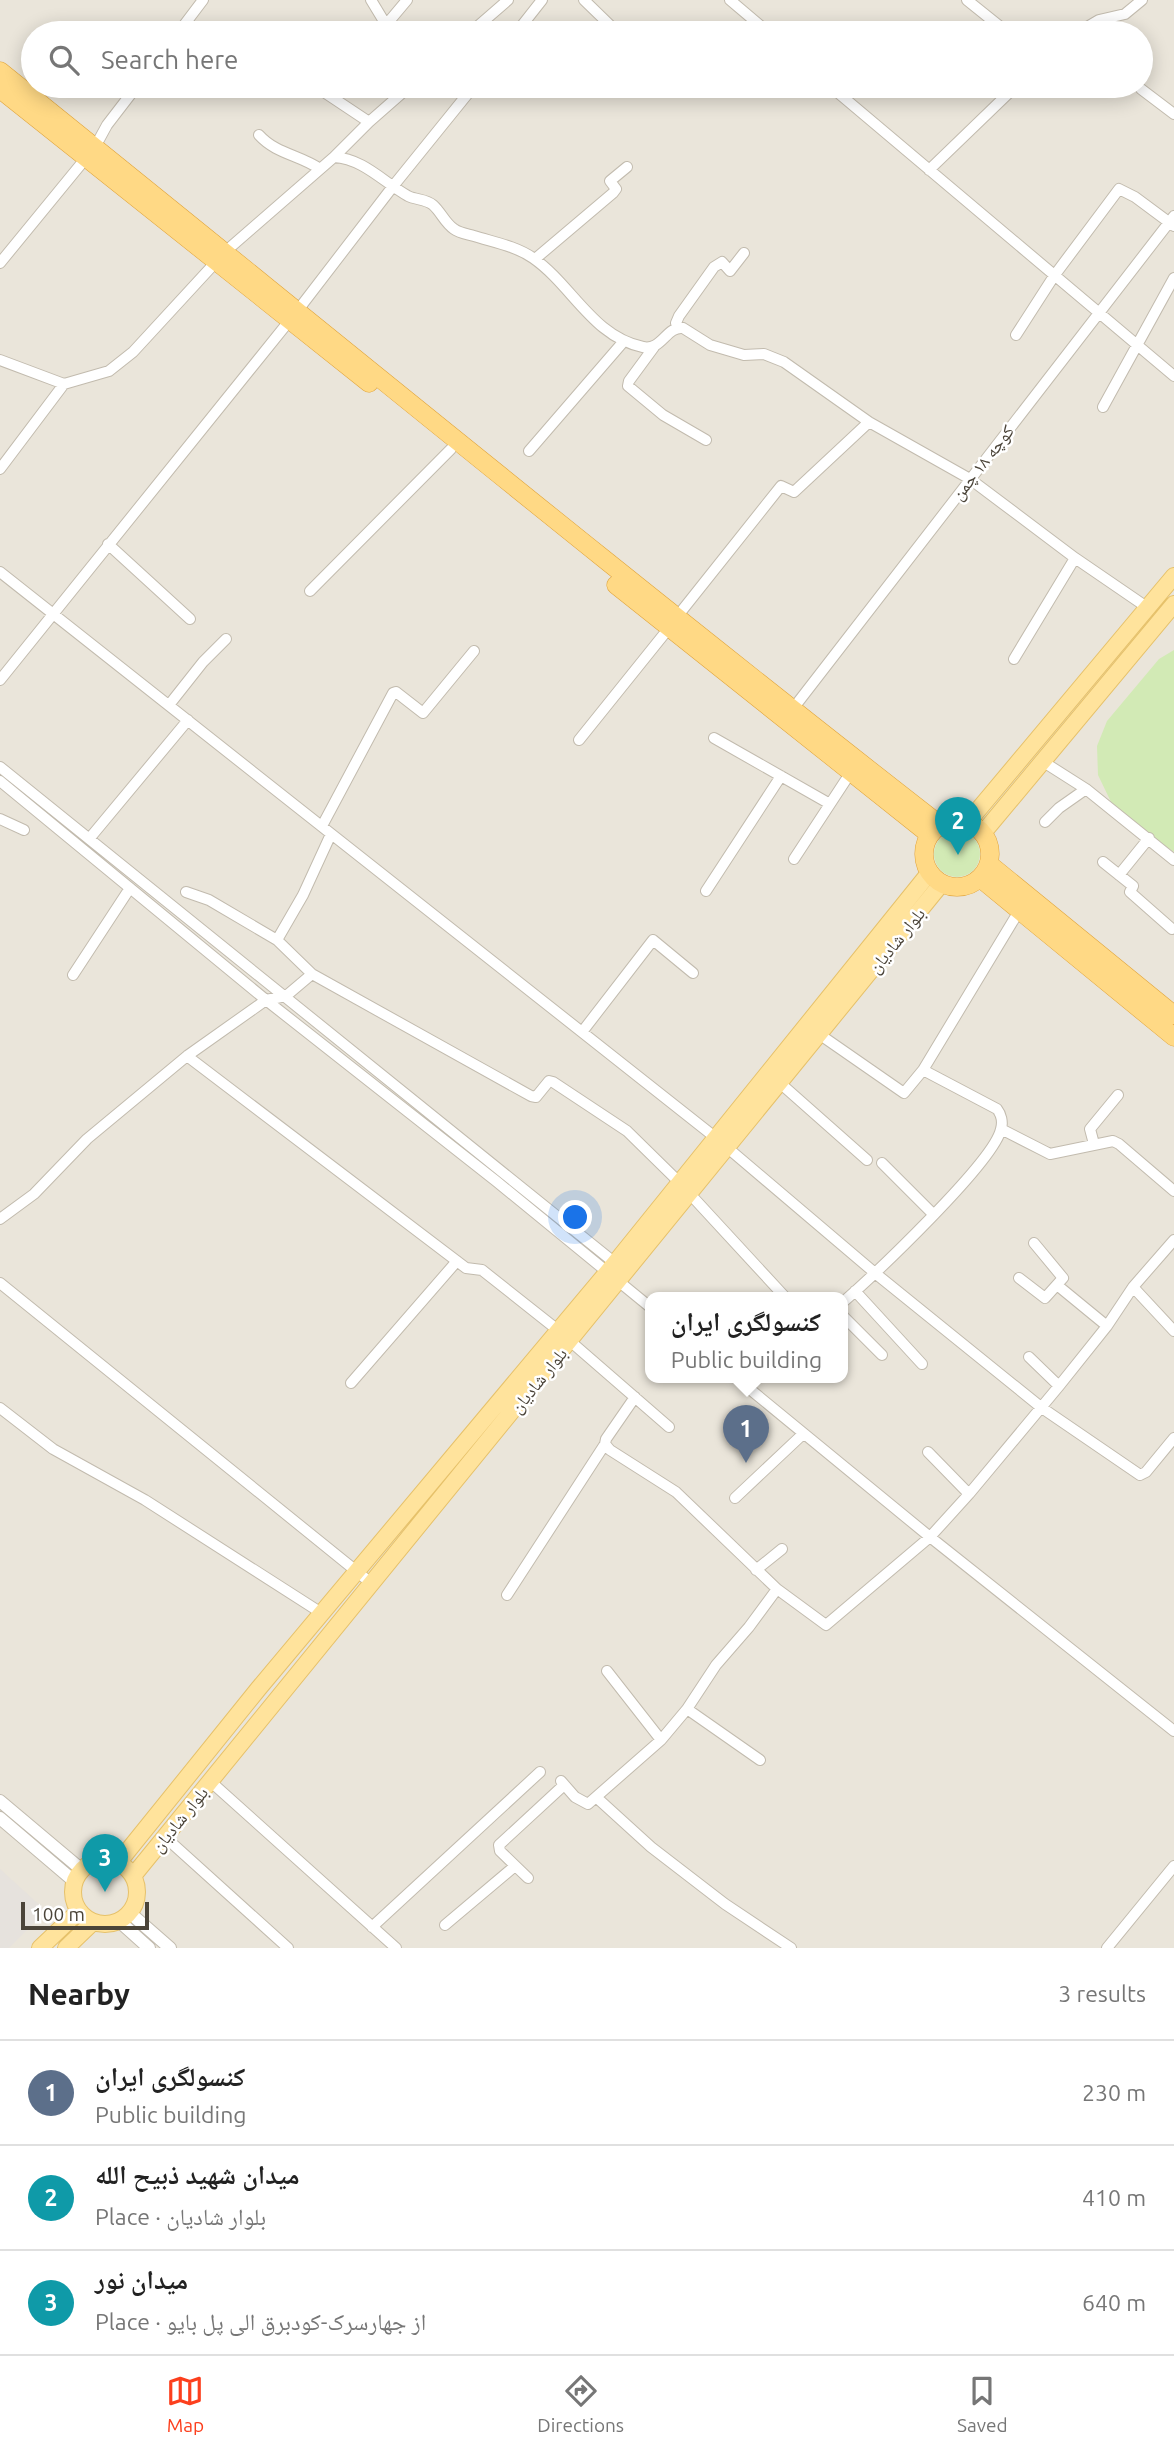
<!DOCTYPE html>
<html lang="en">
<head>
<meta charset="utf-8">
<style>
  :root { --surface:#fff; --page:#f2f2f2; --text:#222; --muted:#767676; --line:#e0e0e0; --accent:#fc3f1d }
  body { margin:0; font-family:Ubuntu,"Noto Naskh Arabic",sans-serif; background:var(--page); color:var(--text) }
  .scale { position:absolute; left:21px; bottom:18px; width:128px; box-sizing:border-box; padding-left:7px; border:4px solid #4b4439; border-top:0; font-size:19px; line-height:24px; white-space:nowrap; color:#4b4439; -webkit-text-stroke:5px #fff; paint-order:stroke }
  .you { position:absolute; left:576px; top:1218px; width:24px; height:24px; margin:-18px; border:5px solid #fff; border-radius:50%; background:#1a73e8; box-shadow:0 0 0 10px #1a73e833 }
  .badge { display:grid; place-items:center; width:46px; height:46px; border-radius:50%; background:var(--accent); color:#fff; font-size:23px; font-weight:700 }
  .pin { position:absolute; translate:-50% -58px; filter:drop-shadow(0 2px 4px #0008) }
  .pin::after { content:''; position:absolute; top:37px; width:24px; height:21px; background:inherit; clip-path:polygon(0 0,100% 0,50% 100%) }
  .popup { position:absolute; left:645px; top:1292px; width:203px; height:91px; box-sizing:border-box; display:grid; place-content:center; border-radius:14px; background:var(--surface); filter:drop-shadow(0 2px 5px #0005); font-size:23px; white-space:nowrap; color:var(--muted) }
  .popup b { font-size:26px; color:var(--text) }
  .popup::after { content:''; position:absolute; left:50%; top:100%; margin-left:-14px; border:14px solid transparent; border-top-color:var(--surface) }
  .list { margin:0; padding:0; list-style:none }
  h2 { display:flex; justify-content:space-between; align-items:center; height:91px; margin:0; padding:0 28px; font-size:30px }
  h2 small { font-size:23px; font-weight:400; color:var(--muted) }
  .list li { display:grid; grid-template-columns:46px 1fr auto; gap:21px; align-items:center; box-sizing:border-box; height:105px; padding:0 28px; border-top:2px solid var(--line) }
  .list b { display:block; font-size:26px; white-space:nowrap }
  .list p { margin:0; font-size:23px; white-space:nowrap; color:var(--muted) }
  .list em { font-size:23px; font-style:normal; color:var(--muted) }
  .icon { flex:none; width:38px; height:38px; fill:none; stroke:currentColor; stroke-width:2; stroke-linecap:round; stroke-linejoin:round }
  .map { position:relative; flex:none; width:1174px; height:1948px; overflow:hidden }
  .search { position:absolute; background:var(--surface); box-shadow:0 4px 18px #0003; left:21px; right:21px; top:21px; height:77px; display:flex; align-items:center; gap:18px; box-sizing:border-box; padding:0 24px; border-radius:38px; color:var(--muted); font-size:26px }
  .sheet { height:406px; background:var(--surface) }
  nav { display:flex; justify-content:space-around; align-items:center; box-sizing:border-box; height:98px; border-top:2px solid var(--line); background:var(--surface); font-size:19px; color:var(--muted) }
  nav a { display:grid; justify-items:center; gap:4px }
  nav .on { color:var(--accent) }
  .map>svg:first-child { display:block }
  .residential { fill:#eae5da; fill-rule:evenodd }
  .industrial { fill:#e6e2dd }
  .green { fill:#d2eab5 }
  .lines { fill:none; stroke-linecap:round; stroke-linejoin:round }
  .minor-casing { stroke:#c2bbae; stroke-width:12 }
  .tertiary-casing { stroke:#c2bbae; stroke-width:14 }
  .primary-casing { stroke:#e6c16a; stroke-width:18 }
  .trunk-casing { stroke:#e0a43c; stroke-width:19 }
  .minor { stroke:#fff; stroke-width:10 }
  .tertiary { stroke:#fff; stroke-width:12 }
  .primary { stroke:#ffe39c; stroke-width:16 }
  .trunk { stroke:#ffd985; stroke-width:18 }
  .labels { text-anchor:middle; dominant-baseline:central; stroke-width:5; stroke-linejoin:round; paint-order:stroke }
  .street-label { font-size:18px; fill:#4b4439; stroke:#fff }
</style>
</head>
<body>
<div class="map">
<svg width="1174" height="1948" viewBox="0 0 1174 1948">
  <rect width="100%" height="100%" fill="#f6f3ec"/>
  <!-- residential -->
  <path class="residential" d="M0 0H1174V1948H0ZM33 33H1141V86H33ZM650 1297H842V1377H650Z"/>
  <!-- industrial -->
  <path class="industrial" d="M0 1869 46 1911 9 1948H0Z"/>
  <!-- green -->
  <path class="green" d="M1174 650V852L1131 822 1111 802 1098 775 1097 746 1107 721 1159 659Z
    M934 854a23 23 0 1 1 46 0a23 23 0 1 1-46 0Z"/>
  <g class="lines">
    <defs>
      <path id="minor" d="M371 0 391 33
        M584 0 618 33
        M730 0 769 33
        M967 0 1008 33
        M386 25 407 0
        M178 33 203 0
        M470 33 508 0
        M516 33 542 0
        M1077 33 1099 20 1125 14 1142 0
        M315 86 369 122
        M672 86 678 92
        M830 86 1174 376
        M1141 89 1174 114
        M259 135C276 154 300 155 320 169
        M334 157C364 159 383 182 408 196 416 200 426 199 433 205 441 212 445 223 454 229 459 233 467 234 474 236 493 242 516 246 533 258 572 285 593 337 643 347 662 351 666 326 683 328L710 345 744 355 764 354 784 362 869 422 970 479 1075 558 1148 608
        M929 170 1016 86
        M535 259 613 193 616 189 610 181 627 167
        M0 263 95 147 107 125 137 86
        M678 327 676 323 679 316 714 267 722 262 730 271 744 253
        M1016 335 1054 276 1119 189 1135 197 1174 226
        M654 347 629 381 628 386 663 415 706 440
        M0 360 64 384 109 371 133 352 226 251 334 157 369 122 410 86
        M1103 407 1174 278
        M529 451 624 341
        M0 469 64 384
        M108 544 190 619
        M0 572 716 1138 875 1273 1042 1408 1140 1475 1146 1472 1174 1438
        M310 591 451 449
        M676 618 781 486 794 492 869 422
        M1014 659 1075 558
        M0 680 298 310 394 185 474 86
        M169 705 203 662 226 639
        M792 710 1174 216
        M714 738 830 804
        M579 740 669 628
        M1042 761 1086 789 1174 860
        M0 767 615 1263
        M0 781 266 1000 496 1181 650 1307
        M0 819 24 830
        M1045 822 1059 808 1086 789
        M322 826 393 693 396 692 423 713 474 651
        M89 839 188 720
        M794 859 851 772
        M1103 862 1133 886 1130 892 1172 929
        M1119 875 1149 838
        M706 891 781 776
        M186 892 209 900 277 940
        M312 974 277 940 303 895 331 834
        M73 975 130 888
        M582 1032 653 940 693 973
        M819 1034 904 1093 923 1070
        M187 1056 466 1268 482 1270 559 1331
        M780 1083 867 1160
        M1001 1129 1050 1154 1113 1141 1119 1144 1174 1191
        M1094 1144 1090 1129 1118 1095
        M882 1163 933 1214
        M690 1194 785 1297
        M0 1219 34 1194 87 1139 187 1056 266 1000 286 996 312 974 531 1096 536 1097 549 1081 553 1082 627 1131 680 1183
        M1019 1278 1045 1298 1063 1278 1034 1243
        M0 1283 371 1583
        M1057 1285 1107 1326
        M1133 1287 1174 1331
        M855 1291 922 1364
        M842 1303C873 1276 994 1162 1001 1129 1003 1122 1001 1114 997 1109L923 1070 1019 911
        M842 1315 882 1355
        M570 1341 669 1427
        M1029 1357 1059 1386
        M735 1377 930 1537 1174 1731
        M351 1383 457 1261
        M635 1397 606 1439 605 1444 610 1450 676 1492 777 1589 826 1625 930 1537 969 1494 1059 1386 1107 1326 1133 1287 1174 1240
        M0 1408 53 1449 145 1500 323 1614
        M928 1452 969 1494
        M735 1498 803 1434
        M756 1570 782 1549
        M507 1595 605 1444
        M607 1671 661 1740
        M687 1709 760 1760
        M210 1781 396 1948
        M561 1781 575 1797 588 1804 661 1740 687 1709 716 1665 749 1627 777 1589
        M596 1797 651 1847 725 1904 791 1948
        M165 1837 288 1948
        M528 1878 500 1851 499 1845 564 1785
        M445 1925 515 1866
        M372 1927 540 1772
        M1107 1948 1174 1866"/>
      <path id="tertiary" d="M0 1801 82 1870
        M0 1818 75 1882
        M130 1913 170 1948
        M119 1921 149 1948"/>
      <path id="primary" d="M968 822 1174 576
        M983 833 1174 604
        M73 1892a32 32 0 1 1 64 0a32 32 0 1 1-64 0Z
        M118 1863 259 1688 615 1263 930 872
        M133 1876 942 883
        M40 1948 79 1911
        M66 1948 93 1922"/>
      <path id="trunk" d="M0 71C313 323 623 578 940 825
        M0 89 369 383
        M616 585 930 835
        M924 854a33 33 0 1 1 66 0a33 33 0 1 1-66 0Z
        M989 864 1174 1015
        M980 878 1174 1037"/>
    </defs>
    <!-- minor casing -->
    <use href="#minor" class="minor-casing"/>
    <!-- tertiary casing -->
    <use href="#tertiary" class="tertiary-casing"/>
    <!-- primary casing -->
    <use href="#primary" class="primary-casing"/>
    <!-- trunk casing -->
    <use href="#trunk" class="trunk-casing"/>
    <!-- minor -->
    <use href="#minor" class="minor"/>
    <!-- tertiary -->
    <use href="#tertiary" class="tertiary"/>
    <!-- primary -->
    <use href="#primary" class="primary"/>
    <!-- trunk -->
    <use href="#trunk" class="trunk"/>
  </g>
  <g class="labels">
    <!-- street labels -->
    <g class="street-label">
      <text transform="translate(982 462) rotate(-52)">كوچه ١٨ چمن</text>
      <text transform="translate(896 940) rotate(-51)">بلوار شادیان</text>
      <text transform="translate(538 1380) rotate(-51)">بلوار شادیان</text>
      <text transform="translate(179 1819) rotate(-51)">بلوار شادیان</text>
    </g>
  </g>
</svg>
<div class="scale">100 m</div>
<div class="you"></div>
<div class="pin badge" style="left:746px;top:1463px;background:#5c6f8a">1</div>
<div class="popup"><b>کنسولگری ایران</b>Public building</div>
<div class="pin badge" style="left:958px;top:855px;background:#0f9aa8">2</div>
<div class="pin badge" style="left:105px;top:1892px;background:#0f9aa8">3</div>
<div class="search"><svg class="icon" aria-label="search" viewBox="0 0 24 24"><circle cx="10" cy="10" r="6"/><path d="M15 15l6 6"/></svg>Search here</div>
</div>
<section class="sheet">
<h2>Nearby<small>3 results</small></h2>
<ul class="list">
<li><span class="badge" style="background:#5c6f8a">1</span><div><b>کنسولگری ایران</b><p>Public building</p></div><em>230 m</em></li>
<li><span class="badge" style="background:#0f9aa8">2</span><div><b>میدان شهید ذبیح الله</b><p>Place · بلوار شادیان</p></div><em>410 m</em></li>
<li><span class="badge" style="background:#0f9aa8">3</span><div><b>میدان نور</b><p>Place · از جهارسرک-کودبرق الی پل بایو</p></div><em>640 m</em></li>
</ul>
</section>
<nav>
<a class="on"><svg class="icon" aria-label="map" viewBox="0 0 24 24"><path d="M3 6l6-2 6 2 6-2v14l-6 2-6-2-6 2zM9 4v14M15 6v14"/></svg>Map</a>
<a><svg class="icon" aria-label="directions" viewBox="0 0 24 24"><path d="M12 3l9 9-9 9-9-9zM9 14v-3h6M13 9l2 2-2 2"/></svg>Directions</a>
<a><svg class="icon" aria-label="saved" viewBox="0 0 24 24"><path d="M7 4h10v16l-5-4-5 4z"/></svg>Saved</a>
</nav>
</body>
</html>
